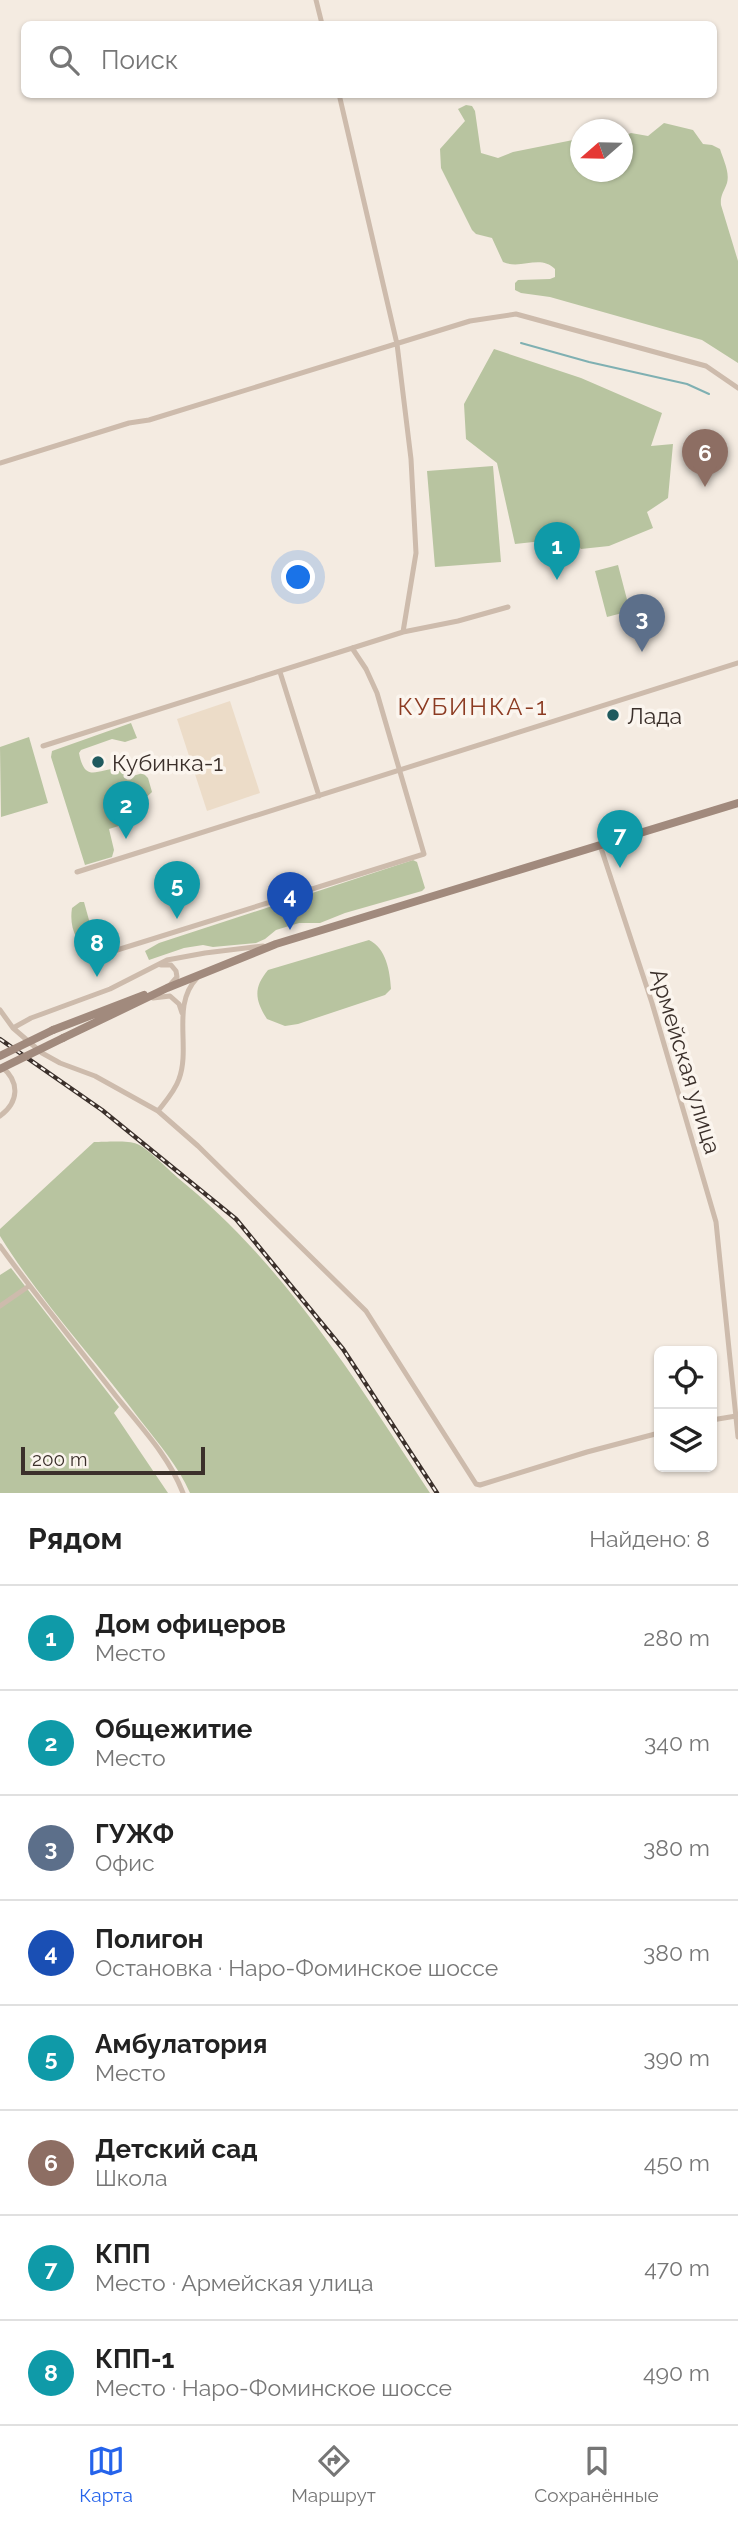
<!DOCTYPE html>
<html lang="ru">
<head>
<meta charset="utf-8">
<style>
  :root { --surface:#fff; --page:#f2f2f2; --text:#222; --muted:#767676; --line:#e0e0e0; --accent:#2563eb }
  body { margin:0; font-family:Raleway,sans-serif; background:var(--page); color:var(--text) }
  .controls { position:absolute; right:21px; bottom:21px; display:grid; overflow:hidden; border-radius:10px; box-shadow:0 2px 5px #0004 }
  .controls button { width:63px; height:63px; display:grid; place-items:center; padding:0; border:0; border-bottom:2px solid var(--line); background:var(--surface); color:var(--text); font:35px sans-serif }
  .compass { position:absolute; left:570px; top:119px; width:63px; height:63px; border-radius:50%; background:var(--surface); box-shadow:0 2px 5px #0004; rotate:250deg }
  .scale { position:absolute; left:21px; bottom:18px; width:184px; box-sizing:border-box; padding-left:7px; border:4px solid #3b302b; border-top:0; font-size:19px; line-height:24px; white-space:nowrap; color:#3b302b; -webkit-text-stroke:5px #fbf5ee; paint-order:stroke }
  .you { position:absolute; left:299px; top:578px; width:24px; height:24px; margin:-18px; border:5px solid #fff; border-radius:50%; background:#1a73e8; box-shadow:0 0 0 10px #1a73e833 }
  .badge { display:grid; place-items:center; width:46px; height:46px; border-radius:50%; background:var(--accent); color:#fff; font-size:23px; font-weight:700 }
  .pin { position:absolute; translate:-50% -58px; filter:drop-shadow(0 2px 4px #0008) }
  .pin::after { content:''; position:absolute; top:37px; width:24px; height:21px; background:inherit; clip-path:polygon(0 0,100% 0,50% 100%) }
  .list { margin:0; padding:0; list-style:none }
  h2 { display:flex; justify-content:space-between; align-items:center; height:91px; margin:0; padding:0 28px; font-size:30px }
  h2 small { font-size:23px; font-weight:400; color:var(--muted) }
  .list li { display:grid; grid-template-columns:46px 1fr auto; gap:21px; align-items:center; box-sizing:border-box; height:105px; padding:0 28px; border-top:2px solid var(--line) }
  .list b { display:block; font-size:26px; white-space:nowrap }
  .list p { margin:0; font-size:23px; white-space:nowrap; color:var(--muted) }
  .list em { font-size:23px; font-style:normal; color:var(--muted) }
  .icon { flex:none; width:38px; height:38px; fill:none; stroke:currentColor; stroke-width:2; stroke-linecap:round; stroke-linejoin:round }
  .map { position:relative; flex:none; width:738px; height:1493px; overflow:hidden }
  .search { position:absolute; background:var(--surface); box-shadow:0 2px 5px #0004; left:21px; right:21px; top:21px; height:77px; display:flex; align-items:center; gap:18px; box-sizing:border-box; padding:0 24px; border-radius:10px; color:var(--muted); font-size:26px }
  .sheet { height:931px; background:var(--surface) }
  nav { display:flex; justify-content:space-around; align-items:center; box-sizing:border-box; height:98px; border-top:2px solid var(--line); background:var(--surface); font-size:19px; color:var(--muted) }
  nav a { display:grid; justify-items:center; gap:4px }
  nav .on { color:var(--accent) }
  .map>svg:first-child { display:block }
  .green { fill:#b8c4a0 }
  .plaza { fill:#ecdcc8 }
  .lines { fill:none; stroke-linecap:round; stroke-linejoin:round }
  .stream { stroke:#7fb0b2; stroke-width:2 }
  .minor { stroke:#cdbbac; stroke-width:5 }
  .secondary { stroke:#a18a7d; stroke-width:8 }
  .rail-casing { stroke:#3b302b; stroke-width:4.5 }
  .rail { stroke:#fbf5ee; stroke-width:2; stroke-dasharray:5; stroke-linecap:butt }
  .secondary-bridge { stroke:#a18a7d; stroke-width:8 }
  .poi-dot { fill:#1f5a5e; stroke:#fbf5ee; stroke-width:2.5 }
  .labels { text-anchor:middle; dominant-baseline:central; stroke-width:7; stroke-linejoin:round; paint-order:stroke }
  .poi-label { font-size:23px; fill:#3b302b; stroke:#fbf5ee; text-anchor:start }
  .street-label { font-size:23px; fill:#3b302b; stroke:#fbf5ee }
  .neighbourhood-label { font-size:24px; letter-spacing:2px; fill:#8c3b22; stroke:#fbf5ee }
</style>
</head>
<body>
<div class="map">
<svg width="738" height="1493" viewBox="0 0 738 1493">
  <rect width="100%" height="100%" fill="#f4ebe1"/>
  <!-- green -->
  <path class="green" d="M466 105 472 106 475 111 481 153 498 158 513 152 578 139 580 140V172H622L623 140 626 135 631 133 648 136 664 123 693 130 703 144 712 145 720 149C723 159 730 172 727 183 724 192 720 195 721 205L738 261V363L702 340 550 297 521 293 515 290V283L518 280 550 279 555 277V269C540 254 521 270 503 262L492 238 476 234 472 230 441 168 440 149 465 121 458 109Z
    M494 349 581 378 662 413 651 446 673 444 668 498 647 512 653 528 609 546 581 549 570 538 515 544 497 463 466 439 464 404Z
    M493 466 501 562 435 567 427 471Z
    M618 565 630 611 607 617 595 571Z
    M131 723 137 738 125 742 112 739 81 750 79 753C85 784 97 769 119 768L129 777 143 773 148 778 152 792C140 804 136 797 140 817L138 820 109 829 114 850 112 857 85 865 51 757 52 751Z
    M29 737 48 803 1 817 0 747Z
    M413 860 417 862 425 888 422 891 345 913 320 923H299L276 930 265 939 256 943 213 947 203 945 184 948 149 960 145 951 159 943Z
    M80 902H84L97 949 91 953C76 943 69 927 72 908Z
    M369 940C386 948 390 971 391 989L385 995 298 1024 285 1026 267 1019C255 1000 253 988 268 970Z
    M94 1142C105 1142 128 1140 137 1144 146 1147 169 1170 178 1178 285 1265 355 1379 430 1493H190C178 1466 159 1444 141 1421 95 1359 41 1302 0 1236V1229Z
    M11 1268 119 1407 114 1413 168 1493H0V1275Z"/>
  <!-- plaza -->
  <path class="plaza" d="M230 701 260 793 207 811 177 719Z"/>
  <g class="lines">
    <!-- stream -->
    <path class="stream" d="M521 343 589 362 687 384 709 394"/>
    <!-- minor -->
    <path class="minor" d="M316 0 322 24
      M339 94 397 344 411 459 416 553 403 632
      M0 463 129 423 149 420 470 321 516 314 706 366 738 388
      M280 672 319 796
      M43 746 403 632 458 621 508 607
      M600 845 652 1003 716 1222 738 1437
      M77 872 738 663
      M101 955 424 854 377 693 366 669 352 648
      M161 965H171L176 971 177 977 170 985
      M153 998 170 996 179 1004 182 1013
      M0 1010 13 1028 42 1053 60 1063 95 1076 158 1111 198 1146 366 1311 476 1484 480 1485 587 1452 659 1433
      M13 1028 31 1018 110 989 167 960 205 953 263 946
      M158 1111C165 1102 175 1091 179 1079 191 1047 171 1005 197 978
      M0 1116C19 1102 20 1082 2 1067
      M0 1246C37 1297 77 1346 116 1396 140 1426 169 1456 183 1493
      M0 1306 29 1286
      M712 1420 736 1416"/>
    <!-- secondary -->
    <path class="secondary" d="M53 1030 144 995
      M63 1038 167 988 276 944 738 803"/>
    <defs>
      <path id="rail" d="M0 1039 102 1110 236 1219 343 1349 437 1493"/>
    </defs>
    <!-- rail casing -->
    <use href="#rail" class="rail-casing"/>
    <!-- rail -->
    <use href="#rail" class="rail"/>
    <!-- secondary-bridge -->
    <path class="secondary-bridge" d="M0 1056 53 1030
      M0 1069 63 1038"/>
  </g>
  <!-- markers -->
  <g class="poi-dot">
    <circle cx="613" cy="715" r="7"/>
    <circle cx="98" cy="762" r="7"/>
  </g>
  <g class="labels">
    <!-- poi labels -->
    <g class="poi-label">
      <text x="627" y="715">Лада</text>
      <text x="112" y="762">Кубинка-1</text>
    </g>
    <!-- street labels -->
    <g class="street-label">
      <text transform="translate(686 1061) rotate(73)">Армейская улица</text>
    </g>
    <!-- neighbourhood labels -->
    <g class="neighbourhood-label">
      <text x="473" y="706">КУБИНКА-1</text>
    </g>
  </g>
</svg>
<div class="controls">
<button><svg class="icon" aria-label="locate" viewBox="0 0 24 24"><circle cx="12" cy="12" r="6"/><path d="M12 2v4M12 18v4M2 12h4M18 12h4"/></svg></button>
<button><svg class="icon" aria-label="layers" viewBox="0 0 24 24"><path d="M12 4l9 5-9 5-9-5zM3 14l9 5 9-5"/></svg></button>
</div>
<svg class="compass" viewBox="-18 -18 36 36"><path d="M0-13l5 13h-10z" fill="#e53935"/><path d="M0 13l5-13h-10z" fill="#767676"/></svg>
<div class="scale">200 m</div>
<div class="you"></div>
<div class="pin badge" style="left:557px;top:580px;background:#0f9aa8">1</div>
<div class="pin badge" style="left:126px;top:839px;background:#0f9aa8">2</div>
<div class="pin badge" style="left:642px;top:652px;background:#5c6f8a">3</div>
<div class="pin badge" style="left:290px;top:930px;background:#1a4fb4">4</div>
<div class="pin badge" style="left:177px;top:919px;background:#0f9aa8">5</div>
<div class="pin badge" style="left:705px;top:487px;background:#8d6e63">6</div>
<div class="pin badge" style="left:620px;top:868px;background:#0f9aa8">7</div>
<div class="pin badge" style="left:97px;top:977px;background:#0f9aa8">8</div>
<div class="search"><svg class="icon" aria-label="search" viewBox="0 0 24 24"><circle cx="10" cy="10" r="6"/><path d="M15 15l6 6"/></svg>Поиск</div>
</div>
<section class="sheet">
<h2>Рядом<small>Найдено: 8</small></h2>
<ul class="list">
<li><span class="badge" style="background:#0f9aa8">1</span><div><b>Дом офицеров</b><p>Место</p></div><em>280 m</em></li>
<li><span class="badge" style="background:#0f9aa8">2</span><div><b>Общежитие</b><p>Место</p></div><em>340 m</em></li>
<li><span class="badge" style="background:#5c6f8a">3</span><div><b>ГУЖФ</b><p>Офис</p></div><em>380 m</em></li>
<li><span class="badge" style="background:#1a4fb4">4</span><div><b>Полигон</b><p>Остановка · Наро-Фоминское шоссе</p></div><em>380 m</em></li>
<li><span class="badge" style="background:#0f9aa8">5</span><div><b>Амбулатория</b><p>Место</p></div><em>390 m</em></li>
<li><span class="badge" style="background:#8d6e63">6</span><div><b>Детский сад</b><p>Школа</p></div><em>450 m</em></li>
<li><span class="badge" style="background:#0f9aa8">7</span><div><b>КПП</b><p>Место · Армейская улица</p></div><em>470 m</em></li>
<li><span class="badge" style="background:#0f9aa8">8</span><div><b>КПП-1</b><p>Место · Наро-Фоминское шоссе</p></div><em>490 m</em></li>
</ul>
</section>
<nav>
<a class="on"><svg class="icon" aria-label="map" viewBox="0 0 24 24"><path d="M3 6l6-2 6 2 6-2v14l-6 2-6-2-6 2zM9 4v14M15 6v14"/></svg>Карта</a>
<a><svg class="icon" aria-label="directions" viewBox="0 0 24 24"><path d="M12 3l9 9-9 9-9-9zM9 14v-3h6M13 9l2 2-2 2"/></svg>Маршрут</a>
<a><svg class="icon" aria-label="saved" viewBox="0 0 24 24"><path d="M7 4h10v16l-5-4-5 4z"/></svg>Сохранённые</a>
</nav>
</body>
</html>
